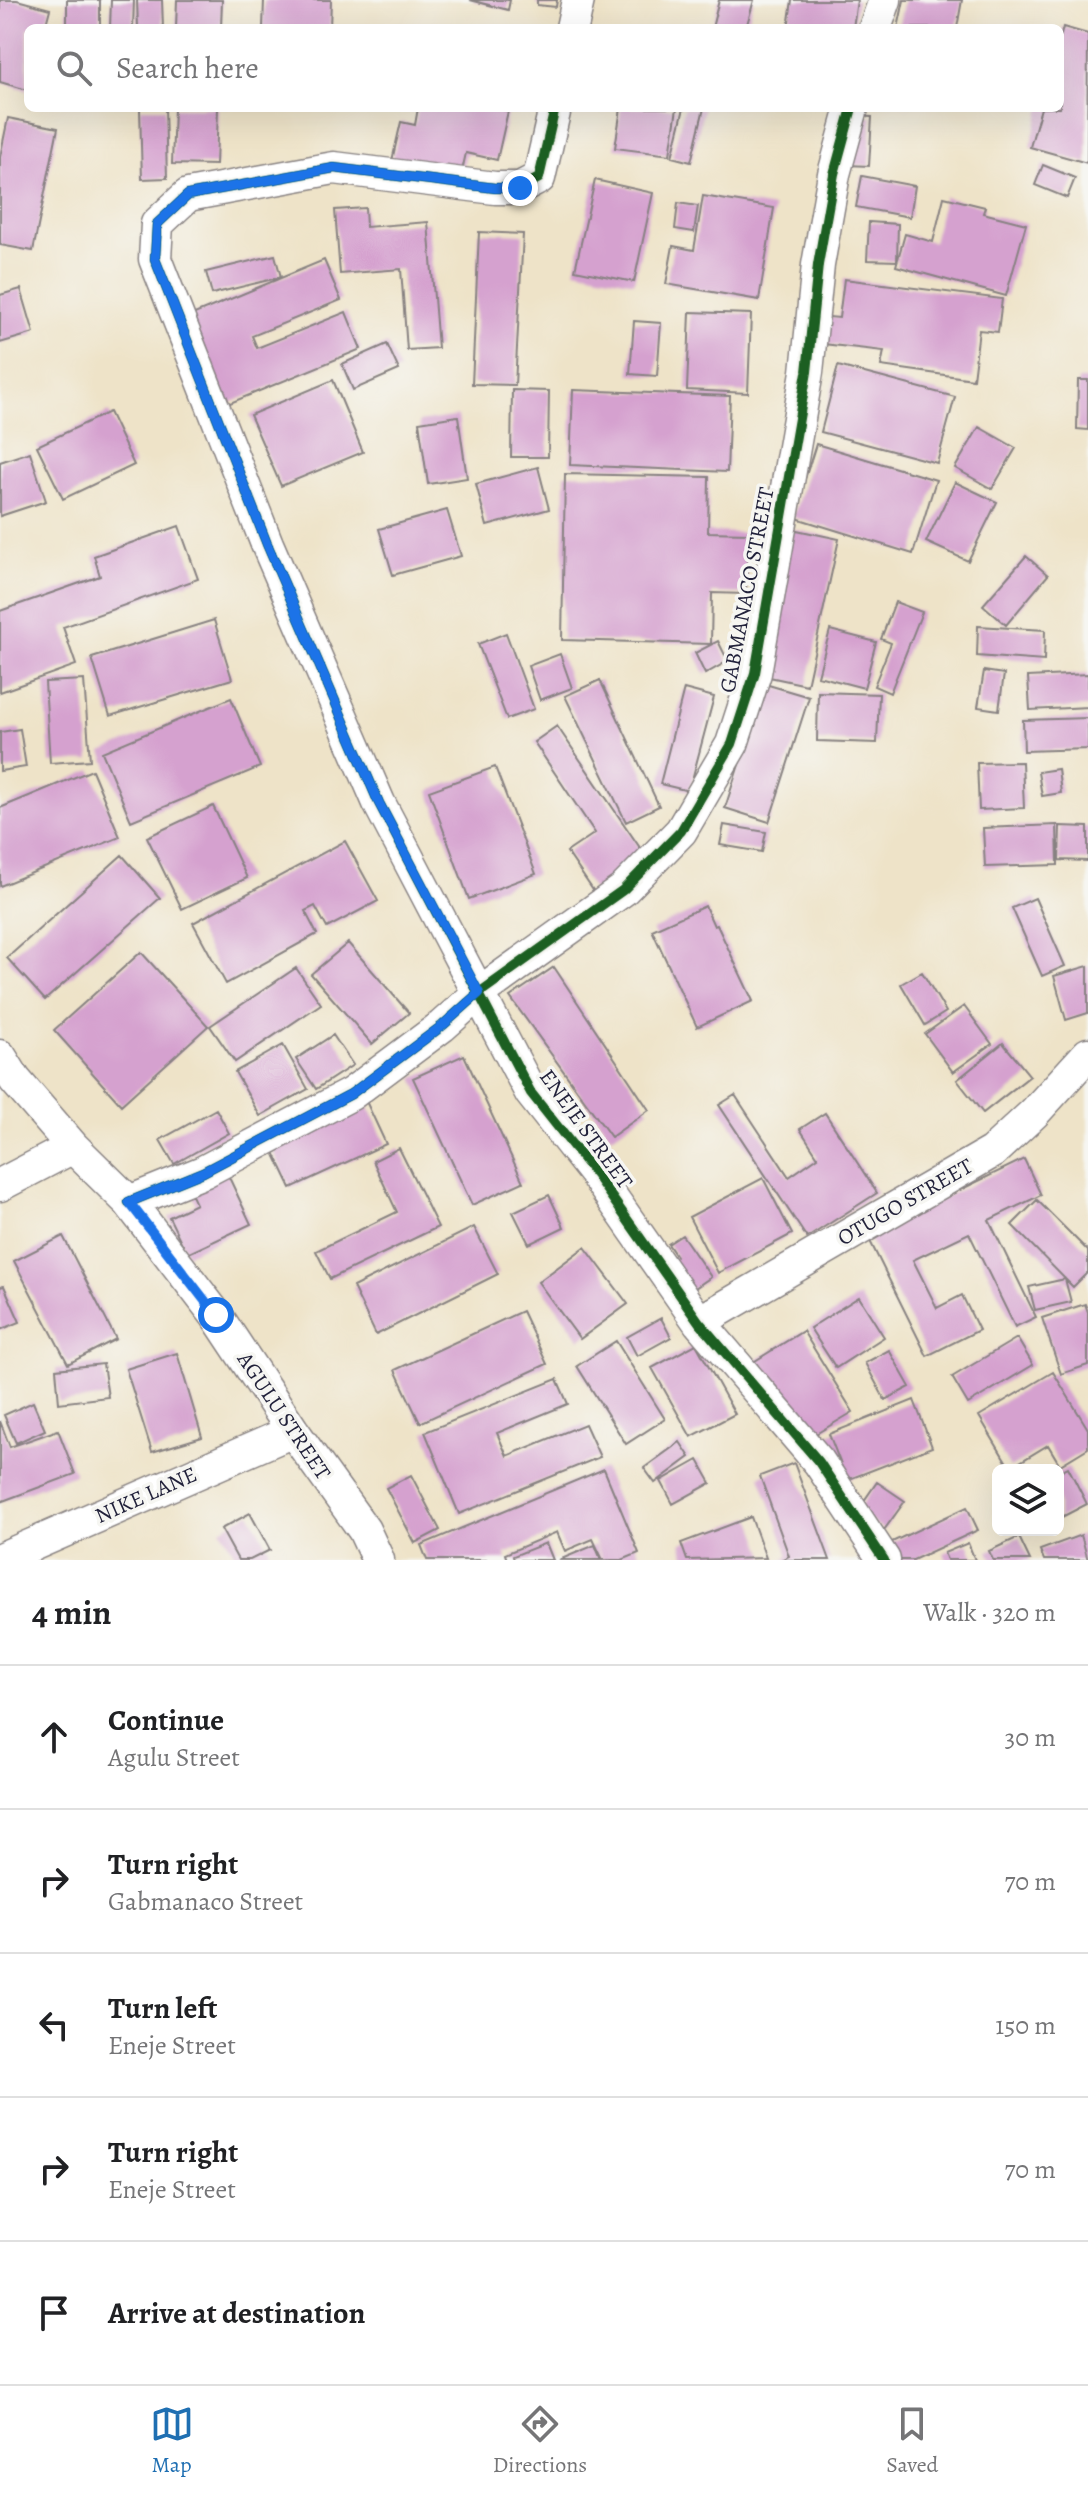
<!DOCTYPE html>
<html lang="en">
<head>
<meta charset="utf-8">
<style>
  :root { --surface:#fff; --page:#f6f6f6; --text:#202124; --muted:#757577; --line:#e0e0e0; --accent:#1f6fb2 }
  body { margin:0; font-family:Alegreya,serif; background:var(--page); color:var(--text) }
  .controls { position:absolute; right:24px; bottom:24px; display:grid; overflow:hidden; border-radius:12px; box-shadow:0 8px 32px #0002 }
  .controls button { width:72px; height:72px; display:grid; place-items:center; padding:0; border:0; border-bottom:2px solid var(--line); background:var(--surface); color:var(--text); font:40px sans-serif }
  .stop { position:absolute; width:24px; height:24px; margin:-18px; border:6px solid #1a73e8; border-radius:50%; background:#fff }
  .stop.end { background:#1a73e8; border-color:#fff; box-shadow:0 2px 8px #0008 }
  .list { margin:0; padding:0; list-style:none }
  h2 { display:flex; justify-content:space-between; align-items:center; height:104px; margin:0; padding:0 32px; font-size:34px }
  h2 small { font-size:26px; font-weight:400; color:var(--muted) }
  .list li { display:grid; grid-template-columns:52px 1fr auto; gap:24px; align-items:center; box-sizing:border-box; height:144px; padding:0 32px; border-top:2px solid var(--line) }
  .list b { display:block; font-size:30px; white-space:nowrap }
  .list p { margin:0; font-size:26px; white-space:nowrap; color:var(--muted) }
  .list em { font-size:26px; font-style:normal; color:var(--muted) }
  .icon { flex:none; width:44px; height:44px; fill:none; stroke:currentColor; stroke-width:2; stroke-linecap:round; stroke-linejoin:round }
  .map { position:relative; flex:none; width:1088px; height:1560px; overflow:hidden }
  .search { position:absolute; background:var(--surface); box-shadow:0 8px 32px #0002; left:24px; right:24px; top:24px; height:88px; display:flex; align-items:center; gap:20px; box-sizing:border-box; padding:0 28px; border-radius:12px; color:var(--muted); font-size:30px }
  .sheet { height:824px; background:var(--surface) }
  nav { display:flex; justify-content:space-around; align-items:center; box-sizing:border-box; height:112px; border-top:2px solid var(--line); background:var(--surface); font-size:22px; color:var(--muted) }
  nav a { display:grid; justify-items:center; gap:4px }
  nav .on { color:var(--accent) }
  .map>svg:first-child { display:block }
  .building { fill:#d5a1cf }
  .lines { fill:none; stroke-linecap:round; stroke-linejoin:round }
  .minor-casing { stroke:#888282; stroke-width:35 }
  .minor { stroke:#fff; stroke-width:32 }
  .cycleway-casing { stroke:#f6f6f2; stroke-width:15 }
  .cycleway { stroke:#1b5e20; stroke-width:10 }
  .route { stroke:#1a73e8; stroke-width:10 }
  .labels { text-anchor:middle; dominant-baseline:central; stroke-width:7; stroke-linejoin:round; paint-order:stroke }
  .street-label { font-size:22px; fill:#22223b; stroke:#f6f6f2 }
</style>
</head>
<body>
<div class="map">
<svg width="1088" height="1560" viewBox="0 0 1088 1560">
  <rect width="100%" height="100%" fill="#f6f6f2"/>
  <filter id="ink" filterUnits="userSpaceOnUse"><feTurbulence type="fractalNoise" baseFrequency=".0125" numOctaves="2"/><feDisplacementMap in="SourceGraphic" scale="16" xChannelSelector="R" yChannelSelector="G"/><feConvolveMatrix kernelMatrix="1 2 1 2 8 2 1 2 1" color-interpolation-filters="sRGB"/></filter>
  <filter id="wash" filterUnits="userSpaceOnUse"><feTurbulence type="fractalNoise" baseFrequency=".006" numOctaves="4" result="noise"/><feDisplacementMap in="SourceGraphic" scale="32" xChannelSelector="R" yChannelSelector="G"/><feGaussianBlur stdDeviation="1.8" result="paint"/><feColorMatrix in="noise" values="0 0 0 0 0 0 0 0 0 0 0 0 0 0 0 0 0 1.4 0 .05"/><feComposite in="paint" operator="in"/></filter>
  <g filter="url(#wash)">
    <rect width="100%" height="100%" fill="#eee3c8"/>
    <g id="blocks">
      <!-- building -->
      <path class="building" d="M0 0H17L50 9 45 28H28L27 90 0 82Z
        M67 0H100V28H67Z
        M111 0H134L133 28H110Z
        M137 0H162L163 28H138Z
        M177 0H222L221 28H176Z
        M264 0H331L330 28H263Z
        M470 0H510L508 10Z
        M537 0H557L556 7 537 5Z
        M719 0H754L746 28H712Z
        M792 0H857L853 28H788Z
        M904 0H962L957 28H898Z
        M1063 27 1088 34 1087 163 1030 147 1041 108H1060V39Z
        M140 108H165L167 178 142 179Z
        M174 108H218L216 165 172 164Z
        M418 108H492L508 111 497 160 466 153 460 180 391 165 401 122 415 125Z
        M621 108H677L670 155 615 148Z
        M684 108H704L691 162 672 157Z
        M850 116 872 117 869 166 848 165Z
        M8 118 58 128 33 251 0 245V157Z
        M1043 165 1075 178 1067 198 1035 185Z
        M862 176 915 186 910 217 856 207Z
        M595 180 653 193 634 282 575 270Z
        M703 196 774 208 759 300 666 284 673 246 694 250Z
        M944 197 985 207 983 213 1026 224 1006 296 896 266 905 234 933 242Z
        M678 203 698 206 694 232 675 229Z
        M365 208 366 227 428 222 438 348 407 350 401 269 340 274 335 210Z
        M869 222 898 224 897 261 867 260Z
        M479 232 523 234 515 385 472 384Z
        M275 255 281 277 212 294 206 272Z
        M324 260 341 300 252 336 257 348 346 312 361 349 218 408 180 320Z
        M844 279 1002 299 998 332 979 330 973 379 881 366 884 351 815 343 818 316 839 318Z
        M21 289 34 333 0 343V295Z
        M690 312 751 314 748 393 687 390Z
        M634 321 661 323 657 376 630 374Z
        M387 344 399 370 353 390 342 364Z
        M838 366 955 397 937 463 821 432Z
        M333 380 363 452 281 486 250 415Z
        M1078 380H1088V430L1077 429Z
        M512 390 549 391 548 457H511Z
        M573 390 730 396 727 472 570 465Z
        M109 412 134 465 63 499 37 446Z
        M458 416 467 478 428 484 419 422Z
        M979 427 1016 448 992 489 955 468Z
        M816 444 936 480 913 554 793 517Z
        M30 452 46 501 0 516V462Z
        M538 467 549 509 487 526 476 484Z
        M565 474 709 477 708 532 748 533 746 594 712 593 711 644 562 640Z
        M955 482 997 502 968 561 926 542Z
        M447 510 461 556 393 575 379 529Z
        M179 526 198 579 63 627 76 665 0 692V611L100 576 94 556Z
        M792 529 839 539 807 685 760 675Z
        M1026 556 1048 575 1006 625 983 605Z
        M895 602 922 612 890 693 874 686 891 643 881 639Z
        M214 620 232 679 110 716 92 658Z
        M978 626 1045 630 1044 661 977 656Z
        M830 630 876 642 864 688 818 676Z
        M506 633 534 709 507 719 478 644Z
        M718 641 728 661 705 674 695 653Z
        M560 654 572 688 540 700 528 666Z
        M984 671 1004 674 999 710 978 707Z
        M1088 674V707L1030 710 1028 677Z
        M84 680 90 760 50 763 45 682Z
        M600 680 659 806 626 822 565 696Z
        M765 684 809 697 769 822 725 808Z
        M684 689 714 697 689 791 660 784Z
        M818 692 879 694 877 743 817 741Z
        M231 698 260 767 131 821 102 752Z
        M1088 718V749L1024 751 1023 720Z
        M557 726 649 861 597 896 567 852 595 833 534 742Z
        M20 729 26 767 0 771V732Z
        M1022 762 1024 808 979 810 977 763Z
        M495 767 536 874 469 899 429 791Z
        M1058 769 1061 793 1042 796 1038 772Z
        M92 770 120 837 0 886V808Z
        M213 806 247 878 182 909 147 837Z
        M724 825 766 832 762 852 720 845Z
        M1057 825 1058 865 985 867 983 828Z
        M1060 826 1088 827V861L1059 860Z
        M345 841 378 901 327 928 315 906 305 911 317 934 226 984 193 923Z
        M122 855 160 898 45 1000 7 958Z
        M1035 898 1065 966 1042 976 1012 908Z
        M705 906 714 926 717 925 753 1001 697 1027 652 930Z
        M348 943 409 1013 372 1044 311 974Z
        M141 952 208 1026 121 1105 54 1030Z
        M1088 966V1013L1066 1020 1054 976Z
        M554 967 649 1110 611 1137 510 997Z
        M296 968 321 1004 235 1062 210 1026Z
        M922 972 946 1012 925 1025 901 984Z
        M964 1006 992 1044 953 1072 925 1034Z
        M333 1035 353 1065 316 1089 296 1059Z
        M1003 1043 1030 1076 983 1113 957 1080Z
        M283 1045 308 1089 260 1116 235 1072Z
        M464 1055 523 1182 472 1205 413 1078Z
        M735 1095 789 1177 818 1157 800 1129 825 1113 877 1193 807 1238 719 1105Z
        M365 1099 386 1144 291 1188 270 1144Z
        M216 1109 229 1133 174 1164 160 1140Z
        M399 1148 438 1227 330 1279 316 1251 397 1212 373 1161Z
        M1024 1159 1041 1195 989 1220 1036 1317 1015 1327 969 1233 913 1260 937 1308 962 1295 979 1330 927 1356 867 1235Z
        M227 1173 251 1224 187 1254 169 1217 196 1204 190 1191Z
        M763 1178 792 1234 718 1273 689 1217Z
        M549 1195 564 1227 529 1244 513 1212Z
        M1037 1200 1088 1251V1272L1073 1287 1012 1225Z
        M474 1227 498 1274 376 1335 353 1287Z
        M682 1235 711 1277 689 1292 668 1261 676 1256 668 1244Z
        M63 1236 116 1339 68 1364 14 1261Z
        M585 1247 628 1304 580 1339 538 1282Z
        M1065 1279 1071 1302 1035 1310 1029 1287Z
        M4 1286 20 1322 0 1330V1287Z
        M859 1297 884 1337 836 1368 810 1328Z
        M1085 1304 1088 1312V1365L1061 1374 1042 1318Z
        M522 1311 547 1364 420 1423 395 1370Z
        M661 1318 671 1337 637 1356 627 1337Z
        M803 1331 853 1412 804 1441 755 1361Z
        M1017 1338 1033 1365 968 1404 952 1377Z
        M616 1341 665 1419 626 1444 577 1366Z
        M696 1344 735 1414 691 1437 652 1368Z
        M889 1350 910 1387 885 1400 865 1363Z
        M177 1353 202 1437 152 1452 126 1369Z
        M103 1364 108 1397 59 1403 56 1369Z
        M1053 1372 1088 1429V1448L1060 1465 1048 1445 1010 1468 979 1416Z
        M557 1379 568 1404 497 1433 507 1456 585 1424 600 1457 459 1514 425 1432Z
        M914 1400 932 1447 847 1480 829 1434Z
        M33 1402 45 1430 16 1443 4 1415Z
        M0 1421 10 1447 58 1430 75 1474 0 1502Z
        M680 1442 690 1457 655 1483 644 1468Z
        M698 1460 711 1483 673 1504 661 1481Z
        M794 1463 830 1560H781L789 1556 760 1476Z
        M1068 1467 1087 1504 1058 1519V1472Z
        M604 1469 639 1553 622 1560H603L593 1539 565 1551 557 1532 505 1554 507 1560H427L421 1545Z
        M411 1475 440 1530 415 1543 386 1488Z
        M877 1482 905 1501 884 1530 857 1511Z
        M967 1507 978 1530 913 1560H884L879 1548Z
        M250 1513 270 1550 250 1560H238L221 1529Z
        M751 1517 766 1558 687 1560 681 1543Z
        M1081 1535 1088 1560H1044L1040 1550Z
        M1019 1537 1030 1560H993L989 1551Z
        M546 1543 553 1560H514L513 1556Z
        M968 1543 975 1560H947L944 1553Z
        M595 1545 601 1560H559Z"/>
    </g>
  </g>
  <g filter="url(#ink)">
    <use href="#blocks" fill-opacity="0" stroke="#888282" stroke-width="2"/>
    <g class="lines">
      <defs>
        <path id="minor" d="M572 28 578 0
          M875 28 885 0
          M555 108 539 178 520 188H495L334 168 188 195 157 224 155 259 267 544 379 803 531 1093 596 1175 699 1322 819 1462 884 1560
          M0 1056 15 1080 73 1147 129 1202 216 1315 293 1431 364 1530 378 1560
          M0 1185 73 1147
          M129 1202 203 1172 351 1094 442 1026 479 993 623 890 681 831 732 744 755 673 807 372 818 265 834 174 852 108
          M699 1322 992 1152 1034 1113 1088 1054
          M0 1559 293 1431"/>
      </defs>
      <!-- minor casing -->
      <use href="#minor" class="minor-casing"/>
      <!-- minor -->
      <use href="#minor" class="minor"/>
      <defs>
        <path id="cycleway" d="M555 108 539 178 520 188H495L334 168 188 195 157 224 155 259 267 544 379 803 531 1093 596 1175 699 1322 819 1462 884 1560
          M129 1202 203 1172 351 1094 442 1026 479 993 623 890 681 831 732 744 755 673 807 372 818 265 834 174 852 108"/>
      </defs>
      <!-- cycleway casing -->
      <use href="#cycleway" class="cycleway-casing"/>
      <!-- cycleway -->
      <use href="#cycleway" class="cycleway"/>
    </g>
  </g>
  <g class="lines" filter="url(#ink)">
    <!-- route -->
    <path class="route" d="M216 1315 129 1202 203 1172 351 1094 442 1026 479 993 379 803 267 544 155 259 157 224 188 195 334 168 495 188H520"/>
  </g>
  <g class="labels">
    <!-- street labels -->
    <g class="street-label">
      <text transform="translate(747 590) rotate(-79)">GABMANACO STREET</text>
      <text transform="translate(586 1129) rotate(54)">ENEJE STREET</text>
      <text transform="translate(905 1202) rotate(-30)">OTUGO STREET</text>
      <text transform="translate(284 1416) rotate(56)">AGULU STREET</text>
      <text transform="translate(146 1495) rotate(-24)">NIKE LANE</text>
    </g>
  </g>
</svg>
<div class="controls">
<button><svg class="icon" aria-label="layers" viewBox="0 0 24 24"><path d="M12 4l9 5-9 5-9-5zM3 14l9 5 9-5"/></svg></button>
</div>
<div class="stop" style="left:216px;top:1315px"></div>
<div class="stop end" style="left:520px;top:188px"></div>
<div class="search"><svg class="icon" aria-label="search" viewBox="0 0 24 24"><circle cx="10" cy="10" r="6"/><path d="M15 15l6 6"/></svg>Search here</div>
</div>
<section class="sheet">
<h2>4 min<small>Walk · 320 m</small></h2>
<ul class="list">
<li><svg class="icon" aria-label="ahead" viewBox="0 0 24 24"><path d="M12 20V5M6 11l6-6 6 6"/></svg><div><b>Continue</b><p>Agulu Street</p></div><em>30 m</em></li>
<li><svg class="icon" aria-label="right" viewBox="0 0 24 24"><path d="M7 20v-9h11M14 6l5 5-5 5"/></svg><div><b>Turn right</b><p>Gabmanaco Street</p></div><em>70 m</em></li>
<li><svg class="icon" aria-label="left" viewBox="0 0 24 24"><path d="M17 20v-9H6M10 6l-5 5 5 5"/></svg><div><b>Turn left</b><p>Eneje Street</p></div><em>150 m</em></li>
<li><svg class="icon" aria-label="right" viewBox="0 0 24 24"><path d="M7 20v-9h11M14 6l5 5-5 5"/></svg><div><b>Turn right</b><p>Eneje Street</p></div><em>70 m</em></li>
<li><svg class="icon" aria-label="arrive" viewBox="0 0 24 24"><path d="M6 21V4h12l-3 4 3 4H6"/></svg><div><b>Arrive at destination</b></div></li>
</ul>
</section>
<nav>
<a class="on"><svg class="icon" aria-label="map" viewBox="0 0 24 24"><path d="M3 6l6-2 6 2 6-2v14l-6 2-6-2-6 2zM9 4v14M15 6v14"/></svg>Map</a>
<a><svg class="icon" aria-label="directions" viewBox="0 0 24 24"><path d="M12 3l9 9-9 9-9-9zM9 14v-3h6M13 9l2 2-2 2"/></svg>Directions</a>
<a><svg class="icon" aria-label="saved" viewBox="0 0 24 24"><path d="M7 4h10v16l-5-4-5 4z"/></svg>Saved</a>
</nav>
</body>
</html>
